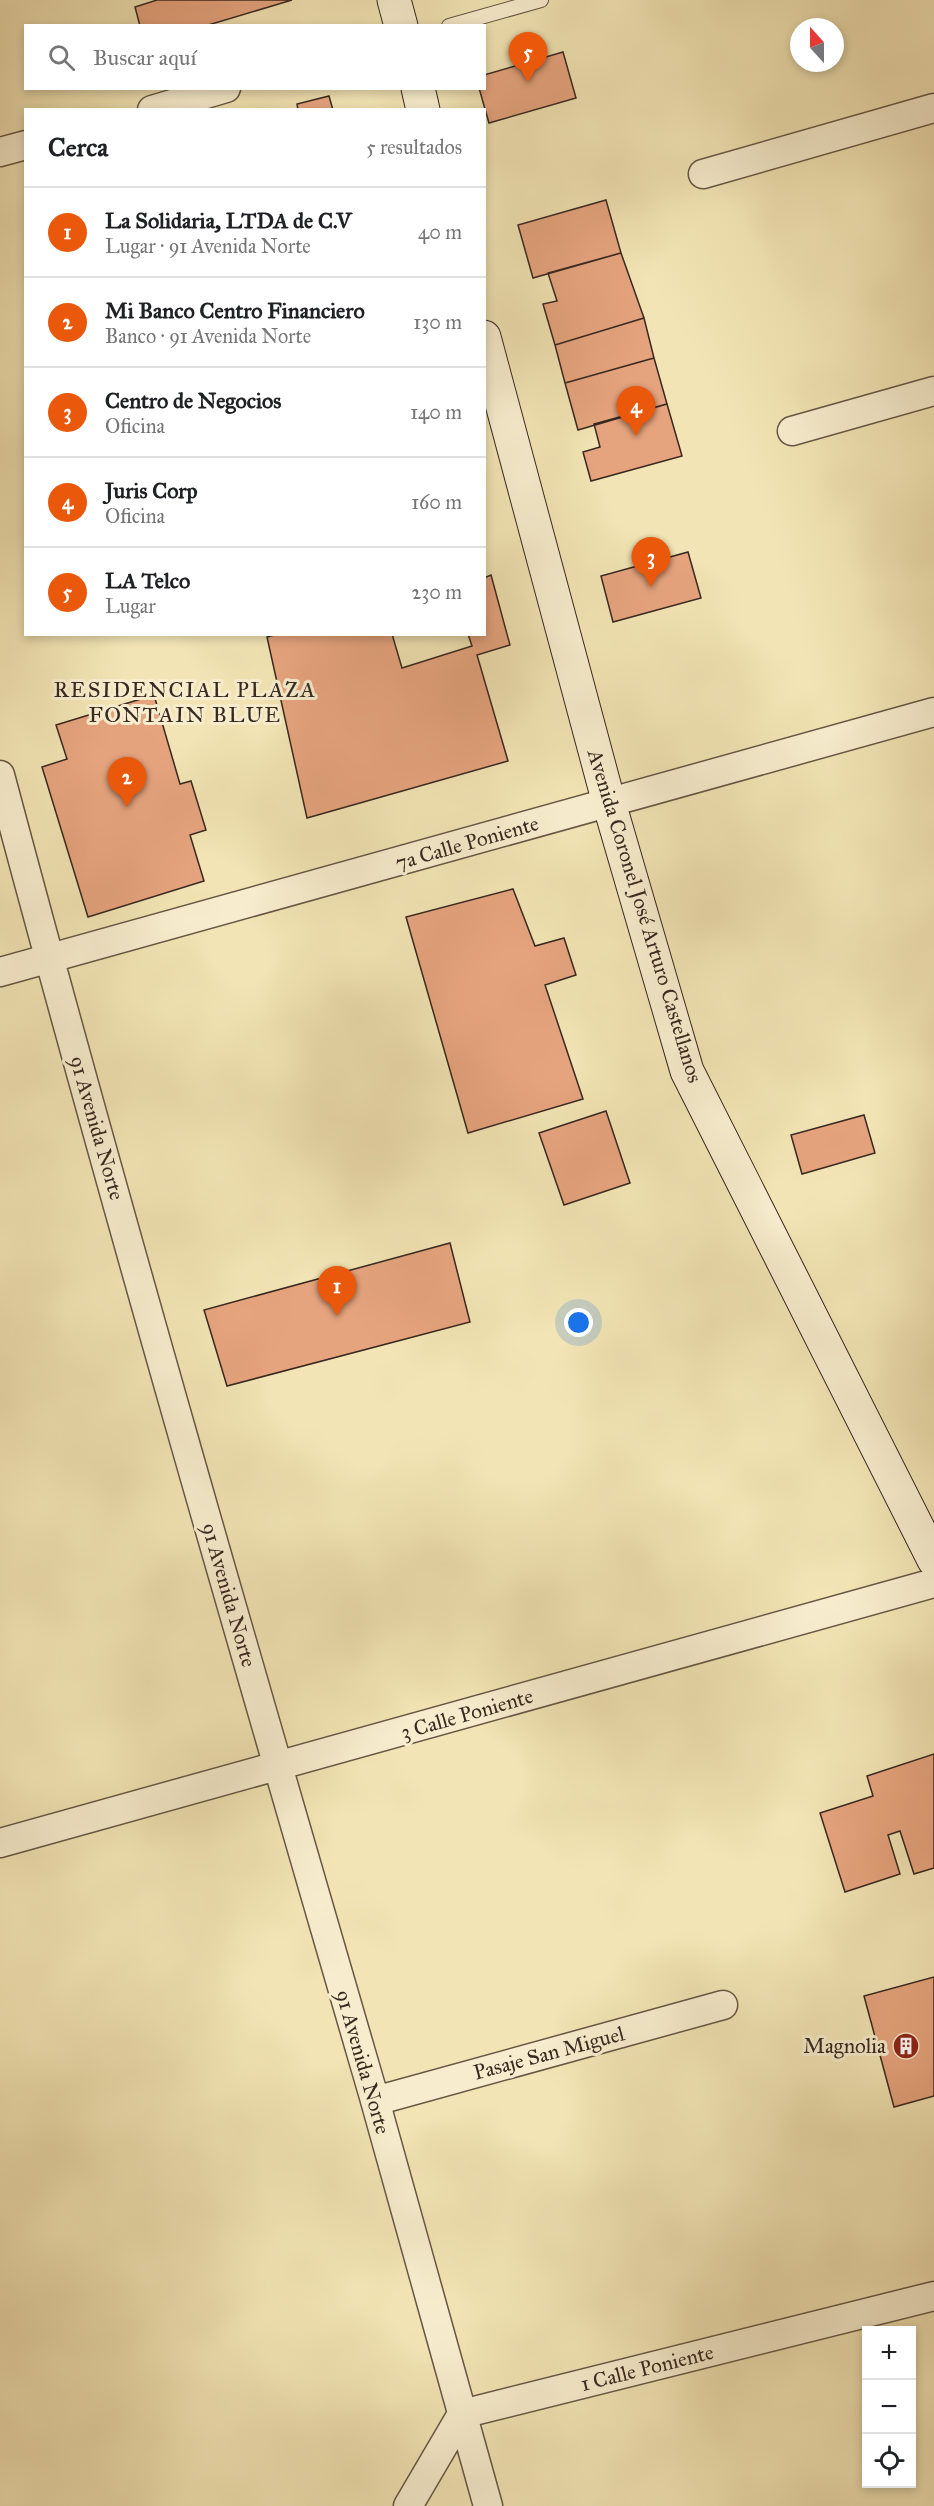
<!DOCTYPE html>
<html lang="es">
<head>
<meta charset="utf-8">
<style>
  :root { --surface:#fff; --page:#f2f2f2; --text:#202124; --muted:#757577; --line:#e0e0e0; --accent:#ea580c }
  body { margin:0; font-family:"IM FELL Great Primer",serif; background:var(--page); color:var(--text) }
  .controls { position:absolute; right:18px; bottom:18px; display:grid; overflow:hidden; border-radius:0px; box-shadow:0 3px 9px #0003 }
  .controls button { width:54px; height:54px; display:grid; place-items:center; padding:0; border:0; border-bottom:2px solid var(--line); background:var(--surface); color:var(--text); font:30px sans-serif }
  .compass { position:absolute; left:790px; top:18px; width:54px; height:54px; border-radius:50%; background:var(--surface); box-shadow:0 3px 9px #0003; rotate:339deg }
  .you { position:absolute; left:579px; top:1323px; width:21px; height:21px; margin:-15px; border:4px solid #fff; border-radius:50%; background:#1a73e8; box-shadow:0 0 0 9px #1a73e833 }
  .badge { display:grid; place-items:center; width:39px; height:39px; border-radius:50%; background:var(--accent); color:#fff; font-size:20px; font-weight:700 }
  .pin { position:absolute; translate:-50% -50px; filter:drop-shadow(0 2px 3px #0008) }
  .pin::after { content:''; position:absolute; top:32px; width:21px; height:18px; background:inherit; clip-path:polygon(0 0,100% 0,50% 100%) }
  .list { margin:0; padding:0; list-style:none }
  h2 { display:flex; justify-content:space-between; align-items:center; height:78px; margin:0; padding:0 24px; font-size:26px }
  h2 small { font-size:20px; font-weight:400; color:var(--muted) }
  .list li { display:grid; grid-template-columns:39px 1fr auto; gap:18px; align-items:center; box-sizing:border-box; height:90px; padding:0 24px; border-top:2px solid var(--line) }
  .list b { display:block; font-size:22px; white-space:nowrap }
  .list p { margin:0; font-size:20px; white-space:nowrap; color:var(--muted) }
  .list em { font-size:20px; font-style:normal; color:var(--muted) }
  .icon { flex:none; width:33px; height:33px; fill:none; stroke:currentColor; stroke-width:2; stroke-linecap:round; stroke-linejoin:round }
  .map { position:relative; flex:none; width:934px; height:2506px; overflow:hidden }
  .search { position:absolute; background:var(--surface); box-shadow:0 3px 9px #0003; left:24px; top:24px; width:462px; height:66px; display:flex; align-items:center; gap:15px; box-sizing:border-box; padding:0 21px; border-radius:0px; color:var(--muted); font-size:22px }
  .panel { position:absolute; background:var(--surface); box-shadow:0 3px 9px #0003; left:24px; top:108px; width:462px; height:528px; border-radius:0px }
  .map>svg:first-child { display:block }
  .building { fill:#e6a47e; stroke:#372820; stroke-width:1.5 }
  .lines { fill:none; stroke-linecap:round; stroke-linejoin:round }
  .lane-casing { stroke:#665745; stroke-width:16 }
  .street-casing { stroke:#665745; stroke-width:31 }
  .secondary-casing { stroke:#372820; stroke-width:35 }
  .lane { stroke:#f7edce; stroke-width:14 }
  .street { stroke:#f7edce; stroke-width:28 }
  .secondary { stroke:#f7edce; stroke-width:33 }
  .labels { text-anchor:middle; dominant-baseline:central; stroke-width:6; stroke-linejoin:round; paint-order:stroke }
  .street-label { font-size:21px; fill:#372820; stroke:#f7edce }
  .poi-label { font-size:21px; fill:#372820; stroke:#f7edce; text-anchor:end }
  .neighbourhood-label { font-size:22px; letter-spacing:1.5px; fill:#372820; stroke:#f7edce }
</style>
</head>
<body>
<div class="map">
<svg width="934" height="2506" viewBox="0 0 934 2506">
  <rect width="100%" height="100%" fill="#f2e4b4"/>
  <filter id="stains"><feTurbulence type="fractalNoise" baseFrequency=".00333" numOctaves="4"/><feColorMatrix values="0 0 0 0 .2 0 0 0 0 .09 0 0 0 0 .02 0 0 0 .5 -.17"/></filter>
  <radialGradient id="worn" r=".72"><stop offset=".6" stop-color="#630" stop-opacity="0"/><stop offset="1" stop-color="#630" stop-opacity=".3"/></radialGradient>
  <!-- building -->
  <path class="building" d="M157 0H292L205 26H140L135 7Z
    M563 52 576 98 489 123 479 88H484V75Z
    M329 96 333 110H298L297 104Z
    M606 200 621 253 533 278 518 225Z
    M621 253 644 318 555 345 543 304 557 301 548 273Z
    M644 318 654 358 565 383 555 345Z
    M654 358 667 404 578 430 565 383Z
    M667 404 682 456 591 481 583 452 600 447 594 424Z
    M688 552 701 598 613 622 601 576Z
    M491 575 510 645 477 655 508 761 307 818 267 637 278 634H392L402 668 472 646 468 634H484V578Z
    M154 695 180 784 191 781 206 830 190 835 204 881 88 917 42 767 67 759 56 725Z
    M513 889 535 946 564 938 576 975 545 985 583 1099 468 1133 406 917Z
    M606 1111 630 1183 564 1205 539 1133Z
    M864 1115 875 1153 802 1174 791 1135Z
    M450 1243 470 1322 227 1386 204 1310Z
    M934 1754V1868L914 1874 900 1831 888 1835 900 1874 845 1892 820 1813 873 1796 867 1776Z
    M934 1977V2096L894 2107 864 1996Z"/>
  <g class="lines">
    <defs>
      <path id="lane" d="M449 26 541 0"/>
      <path id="street" d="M152 110 226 88
        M0 152 26 145
        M703 174 934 108
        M792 431 934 391
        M0 775C118 1218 246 1657 374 2097 413 2233 449 2370 488 2506
        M0 972 934 712
        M0 1843 934 1583
        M375 2101 723 2005
        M408 2506 462 2414 934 2296"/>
      <path id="secondary" d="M394 0 401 26
        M418 88 423 110
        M484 337 609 803 687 1071 934 1560"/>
    </defs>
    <!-- lane casing -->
    <use href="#lane" class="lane-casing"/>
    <!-- street casing -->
    <use href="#street" class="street-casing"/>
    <!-- secondary casing -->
    <use href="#secondary" class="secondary-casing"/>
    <!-- lane -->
    <use href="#lane" class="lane"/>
    <!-- street -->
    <use href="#street" class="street"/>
    <!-- secondary -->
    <use href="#secondary" class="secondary"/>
  </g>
  <!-- icons -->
  <defs>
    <symbol id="building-disc" viewBox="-11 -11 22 22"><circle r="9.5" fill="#8f2418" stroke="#f7edce"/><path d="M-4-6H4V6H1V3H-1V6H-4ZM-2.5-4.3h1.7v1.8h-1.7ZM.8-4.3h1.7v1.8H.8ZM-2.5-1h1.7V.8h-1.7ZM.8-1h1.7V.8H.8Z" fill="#fff"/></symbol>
  </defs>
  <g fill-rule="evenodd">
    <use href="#building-disc" x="891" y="2031" width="30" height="30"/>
  </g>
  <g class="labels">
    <!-- street labels -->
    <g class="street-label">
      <text transform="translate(467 843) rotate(-16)">7a Calle Poniente</text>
      <text transform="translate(645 916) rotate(73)">Avenida Coronel José Arturo Castellanos</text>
      <text transform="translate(97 1128) rotate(74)">91 Avenida Norte</text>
      <text transform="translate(229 1595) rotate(74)">91 Avenida Norte</text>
      <text transform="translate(467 1714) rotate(-16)">3 Calle Poniente</text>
      <text transform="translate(549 2053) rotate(-15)">Pasaje San Miguel</text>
      <text transform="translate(363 2062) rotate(74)">91 Avenida Norte</text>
      <text transform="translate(647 2368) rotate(-14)">1 Calle Poniente</text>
    </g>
    <!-- poi labels -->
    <g class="poi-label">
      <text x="886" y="2046">Magnolia</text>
    </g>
    <!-- neighbourhood labels -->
    <g class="neighbourhood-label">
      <text x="185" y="689">RESIDENCIAL PLAZA<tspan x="185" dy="25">FONTAIN BLUE</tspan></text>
    </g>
  </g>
  <rect width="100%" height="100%" filter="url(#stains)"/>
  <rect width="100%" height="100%" fill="url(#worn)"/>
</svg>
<div class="controls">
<button>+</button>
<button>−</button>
<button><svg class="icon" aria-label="locate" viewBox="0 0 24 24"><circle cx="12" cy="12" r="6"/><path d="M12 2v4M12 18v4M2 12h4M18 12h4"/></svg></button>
</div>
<svg class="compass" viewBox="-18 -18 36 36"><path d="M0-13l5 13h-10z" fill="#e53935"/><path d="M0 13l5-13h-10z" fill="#757577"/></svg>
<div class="you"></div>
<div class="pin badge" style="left:337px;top:1316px">1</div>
<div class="pin badge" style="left:127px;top:807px">2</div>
<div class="pin badge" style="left:651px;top:587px">3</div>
<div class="pin badge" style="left:636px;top:436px">4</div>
<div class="pin badge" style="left:528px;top:82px">5</div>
<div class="search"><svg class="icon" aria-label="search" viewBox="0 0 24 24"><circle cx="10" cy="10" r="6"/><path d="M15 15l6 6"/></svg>Buscar aquí</div>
<section class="panel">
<h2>Cerca<small>5 resultados</small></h2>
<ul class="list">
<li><span class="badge">1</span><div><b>La Solidaria, LTDA de C.V</b><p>Lugar · 91 Avenida Norte</p></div><em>40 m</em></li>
<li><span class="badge">2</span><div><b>Mi Banco Centro Financiero</b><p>Banco · 91 Avenida Norte</p></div><em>130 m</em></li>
<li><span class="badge">3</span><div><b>Centro de Negocios</b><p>Oficina</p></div><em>140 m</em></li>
<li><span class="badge">4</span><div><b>Juris Corp</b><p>Oficina</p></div><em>160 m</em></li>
<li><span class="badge">5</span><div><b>LA Telco</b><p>Lugar</p></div><em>230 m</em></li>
</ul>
</section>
</div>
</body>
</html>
